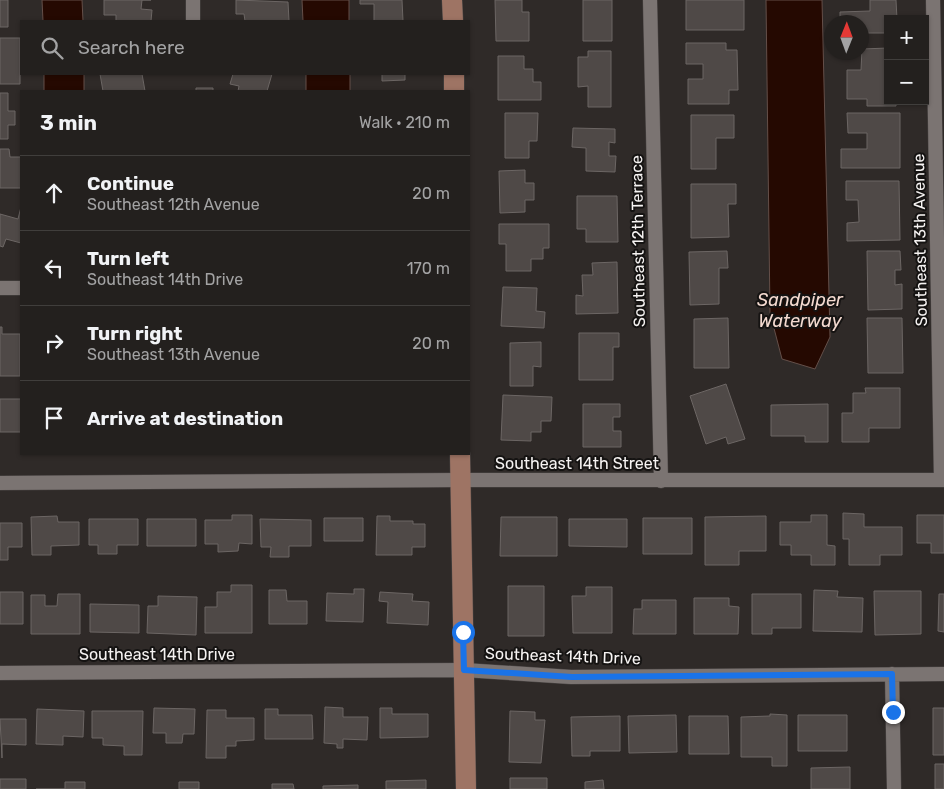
<!DOCTYPE html>
<html lang="en">
<head>
<meta charset="utf-8">
<style>
  :root { --surface:#23201e; --page:#2f2d2b; --text:#f1f3f6; --muted:#a3a3a4; --line:#403e3c }
  body { margin:0; font-family:Rubik,sans-serif; background:var(--page); color:var(--text) }
  .controls { position:absolute; right:15px; top:15px; display:grid; overflow:hidden; border-radius:0px; box-shadow:0 1px 4px #0004 }
  .controls button { width:45px; height:45px; display:grid; place-items:center; padding:0; border:0; border-bottom:1px solid var(--line); background:var(--surface); color:var(--text); font:25px sans-serif }
  .compass { position:absolute; left:824px; top:15px; width:45px; height:45px; border-radius:50%; background:var(--surface); box-shadow:0 1px 4px #0004; rotate:1deg }
  .stop { position:absolute; width:15px; height:15px; margin:-11px; border:4px solid #1a73e8; border-radius:50%; background:#fff }
  .stop.end { background:#1a73e8; border-color:#fff; box-shadow:0 1px 5px #0008 }
  .list { margin:0; padding:0; list-style:none }
  h2 { display:flex; justify-content:space-between; align-items:center; height:65px; margin:0; padding:0 20px; font-size:21px }
  h2 small { font-size:16px; font-weight:400; color:var(--muted) }
  .list li { display:grid; grid-template-columns:32px 1fr auto; gap:15px; align-items:center; box-sizing:border-box; height:75px; padding:0 20px; border-top:1px solid var(--line) }
  .list b { display:block; font-size:19px; white-space:nowrap }
  .list p { margin:0; font-size:16px; white-space:nowrap; color:var(--muted) }
  .list em { font-size:16px; font-style:normal; color:var(--muted) }
  .icon { flex:none; width:28px; height:28px; fill:none; stroke:currentColor; stroke-width:2; stroke-linecap:round; stroke-linejoin:round }
  .map { position:relative; flex:none; width:944px; height:789px; overflow:hidden }
  .search { position:absolute; background:var(--surface); box-shadow:0 1px 4px #0004; left:20px; top:20px; width:450px; height:55px; display:flex; align-items:center; gap:12px; box-sizing:border-box; padding:0 18px; border-radius:0px; color:var(--muted); font-size:19px }
  .panel { position:absolute; background:var(--surface); box-shadow:0 1px 4px #0004; left:20px; top:90px; width:450px; height:365px; border-radius:0px }
  .map>svg:first-child { display:block }
  .water { fill:#250901; stroke:#644f49 }
  .building { fill:#4f4947; stroke:#6c6664 }
  .lines { fill:none; stroke-linecap:round; stroke-linejoin:round }
  .street-casing { stroke:#4d4847; stroke-width:15 }
  .secondary-casing { stroke:#4d4847; stroke-width:21 }
  .street { stroke:#7b7472; stroke-width:14 }
  .secondary { stroke:#9e7464; stroke-width:20 }
  .route { stroke:#1a73e8; stroke-width:6 }
  .labels { text-anchor:middle; dominant-baseline:central; stroke-width:4; stroke-linejoin:round; paint-order:stroke }
  .street-label { font-size:16px; fill:#f6f3f2; stroke:#151312 }
  .water-label { font-size:18px; font-style:italic; fill:#f4dad0; stroke:#151312 }
</style>
</head>
<body>
<div class="map">
<svg width="944" height="789" viewBox="0 0 944 789">
  <rect width="100%" height="100%" fill="#2f2a28"/>
  <!-- water -->
  <path class="water" d="M42 0H82L83 21H43Z
    M302 0H349V21H303Z
    M766 0H822L830 337 815 369 782 359 770 313Z
    M44 74H84V91H44Z
    M306 74H350V91H306Z"/>
  <!-- building -->
  <path class="building" d="M0 0H8V27H0Z
    M104 0H151H142L141 9 152 10 151 21H116V15H104Z
    M236 0 288 2 289 21H245L244 14H236Z
    M360 0H402L403 21H374V4H360Z
    M495 0H522V12H529V41H496Z
    M583 0H612V41H583Z
    M686 0H744V30H686Z
    M870 0H896L897 19H888V33H862V22H840V12L870 11Z
    M0 38H20V84H0Z
    M686 43H726V50H737L738 90H729V104H688V79H703V64H686Z
    M888 48V101H896V106H867V99H847V70H861L862 49Z
    M588 51H611V107H588V86L578 87V57H588Z
    M498 56H524V69H533V82H541V100H498Z
    M100 74H142L145 91H103Z
    M233 74H272L267 91H238L239 86 230 84Z
    M382 74H405V80L382 81Z
    M196 88H213V91H196Z
    M0 93H8V111H15V125H8V139H0Z
    M505 113H538L537 141H529V158H505Z
    M847 113H900V168H841V149H867V133H848Z
    M691 115H734V138H716V169H691Z
    M573 128 615 129V143L609 142V156H616L615 172 586 171V148L572 147Z
    M0 149H9L10 157H21V188H0Z
    M525 170V183H534V200H525V212L500 213 499 171Z
    M846 181H899L900 240 847 241V223L859 222 858 200H846Z
    M691 184H736V204H728L729 237 691 238Z
    M577 196H617L618 242H586V229H577Z
    M21 207V243L6 239 3 247 0 246V214L18 219Z
    M499 224H549V248H543V259H531V271H506V244H499Z
    M727 251 728 268H719V304L690 305 689 252Z
    M867 251H900L901 270H895V285L902 284V309L868 310Z
    M617 262 618 313 576 314V295L583 296 582 275H593L592 263Z
    M503 287 537 288 536 311 545 312 544 328 501 326Z
    M728 318 729 368H694V319Z
    M867 318H902L903 373H868Z
    M0 327H2V334H20V376H0Z
    M579 333H619V347H613V380H579Z
    M541 342V367L533 366V386H510V343Z
    M726 384 745 439 728 444 726 437 706 444 690 396Z
    M865 388H900V428H869V442H842V413H853V393H866Z
    M503 395 552 397 551 421H541V432H531V441L501 440Z
    M0 399H21V432H0Z
    M583 404H620V417H613V431H621V447H583Z
    M828 404V442H805V436H771V405Z
    M843 513 864 514V527H902V555H880V565H849V539H843Z
    M232 515H252V544L239 543 238 551 218 552V544H205V520H232Z
    M811 515H827V545L835 546V565H811V555H791V545H780V522H811Z
    M917 515H944V553H931V543H917Z
    M57 516 58 522H79V545L51 546V555H32L31 517Z
    M377 516H390V521H413V524H425V547H412V555H376Z
    M766 516V551H739V565H705V517Z
    M501 517H557V556H500Z
    M324 518H363V541H324Z
    M643 518H692V554H643Z
    M89 519H138V545H117V554H98V545H89Z
    M147 519H196V546H147Z
    M260 519 311 520V546H289V557H270L271 547H261Z
    M569 519H627V547L569 546Z
    M0 523H22V547H8V560H0Z
    M231 585H252V633H205V607H217V592H231Z
    M508 586H544V636H508Z
    M586 587H612V633H573L572 596H586Z
    M354 589H364L363 622 326 621 327 593 354 594Z
    M269 590H286L287 601H307V624H269Z
    M814 590 838 591 837 597 863 598 862 632 813 631Z
    M874 591H921V634L875 635Z
    M0 592H23V624H0Z
    M380 592 413 594 412 601 429 602 428 625 387 623 388 602 379 601Z
    M58 594H80V634H31V595H45V606H57Z
    M752 594H801V628H772V634H752Z
    M939 594H944V632L938 631Z
    M158 596 197 597 196 635 147 633 148 606H158Z
    M694 598H729V606L739 607 738 634H694Z
    M642 600H676V634H633L634 609H642Z
    M90 604 139 605V633L90 632Z
    M325 707 343 708V717H368L367 740 343 739V748H337V744L324 743Z
    M154 708 195 709 194 734H183L182 743H166V733H153Z
    M380 708H392V714H428V737L380 738Z
    M933 708H944V755H933Z
    M37 709 84 711 83 737 63 736V745L36 744Z
    M265 709H278V715H312L313 739H265Z
    M207 710H226V718H254V740L236 741V746H226V758H206Z
    M92 711H143L142 755H124V746L103 745V738H92Z
    M510 711 535 712V720H545L541 763 509 762Z
    M770 714 787 715V766H772V757H741V717L770 716Z
    M676 715 677 752 629 753 628 716Z
    M798 715H847V751H798Z
    M620 716V751H590V756H572L571 717Z
    M689 716H728L729 754H689Z
    M0 719H26V745L2 744V758Z
    M935 764H944V789H935Z
    M850 767V789H811V768Z
    M510 778H547V789H510Z
    M0 779H26V789H0Z
    M426 780V789H386V781Z
    M603 780 604 789H585V782Z
    M65 782H85V789H36H65Z
    M179 782H199V789H179Z
    M272 784H293L294 789H272Z
    M358 785V789H323V786Z"/>
  <g class="lines">
    <defs>
      <path id="street" d="M193 0V21
        M650 0 661 481
        M933 0 941 480
        M0 288H21
        M0 483 460 480H944
        M0 673 464 670 571 677 944 674
        M892 674 894 789"/>
      <path id="secondary" d="M452 0 453 21
        M454 74V91
        M460 454 466 789"/>
    </defs>
    <!-- street casing -->
    <use href="#street" class="street-casing"/>
    <!-- secondary casing -->
    <use href="#secondary" class="secondary-casing"/>
    <!-- street -->
    <use href="#street" class="street"/>
    <!-- secondary -->
    <use href="#secondary" class="secondary"/>
  </g>
  <g class="lines">
    <!-- route -->
    <path class="route" d="M463 632 464 670 572 677 892 674 893 712"/>
  </g>
  <g class="labels">
    <!-- street labels -->
    <g class="street-label">
      <text transform="translate(920 240) rotate(-91)">Southeast 13th Avenue</text>
      <text transform="translate(638 241) rotate(-91)">Southeast 12th Terrace</text>
      <text x="577" y="463">Southeast 14th Street</text>
      <text x="157" y="654">Southeast 14th Drive</text>
      <text transform="translate(563 656) rotate(2)">Southeast 14th Drive</text>
    </g>
    <!-- water labels -->
    <g class="water-label">
      <text x="800" y="300">Sandpiper<tspan x="800" dy="21">Waterway</tspan></text>
    </g>
  </g>
</svg>
<div class="controls">
<button>+</button>
<button>−</button>
</div>
<svg class="compass" viewBox="-18 -18 36 36"><path d="M0-13l5 13h-10z" fill="#e53935"/><path d="M0 13l5-13h-10z" fill="#a3a3a4"/></svg>
<div class="stop" style="left:463px;top:632px"></div>
<div class="stop end" style="left:893px;top:712px"></div>
<div class="search"><svg class="icon" aria-label="search" viewBox="0 0 24 24"><circle cx="10" cy="10" r="6"/><path d="M15 15l6 6"/></svg>Search here</div>
<section class="panel">
<h2>3 min<small>Walk · 210 m</small></h2>
<ul class="list">
<li><svg class="icon" aria-label="ahead" viewBox="0 0 24 24"><path d="M12 20V5M6 11l6-6 6 6"/></svg><div><b>Continue</b><p>Southeast 12th Avenue</p></div><em>20 m</em></li>
<li><svg class="icon" aria-label="left" viewBox="0 0 24 24"><path d="M17 20v-9H6M10 6l-5 5 5 5"/></svg><div><b>Turn left</b><p>Southeast 14th Drive</p></div><em>170 m</em></li>
<li><svg class="icon" aria-label="right" viewBox="0 0 24 24"><path d="M7 20v-9h11M14 6l5 5-5 5"/></svg><div><b>Turn right</b><p>Southeast 13th Avenue</p></div><em>20 m</em></li>
<li><svg class="icon" aria-label="arrive" viewBox="0 0 24 24"><path d="M6 21V4h12l-3 4 3 4H6"/></svg><div><b>Arrive at destination</b></div></li>
</ul>
</section>
</div>
</body>
</html>
